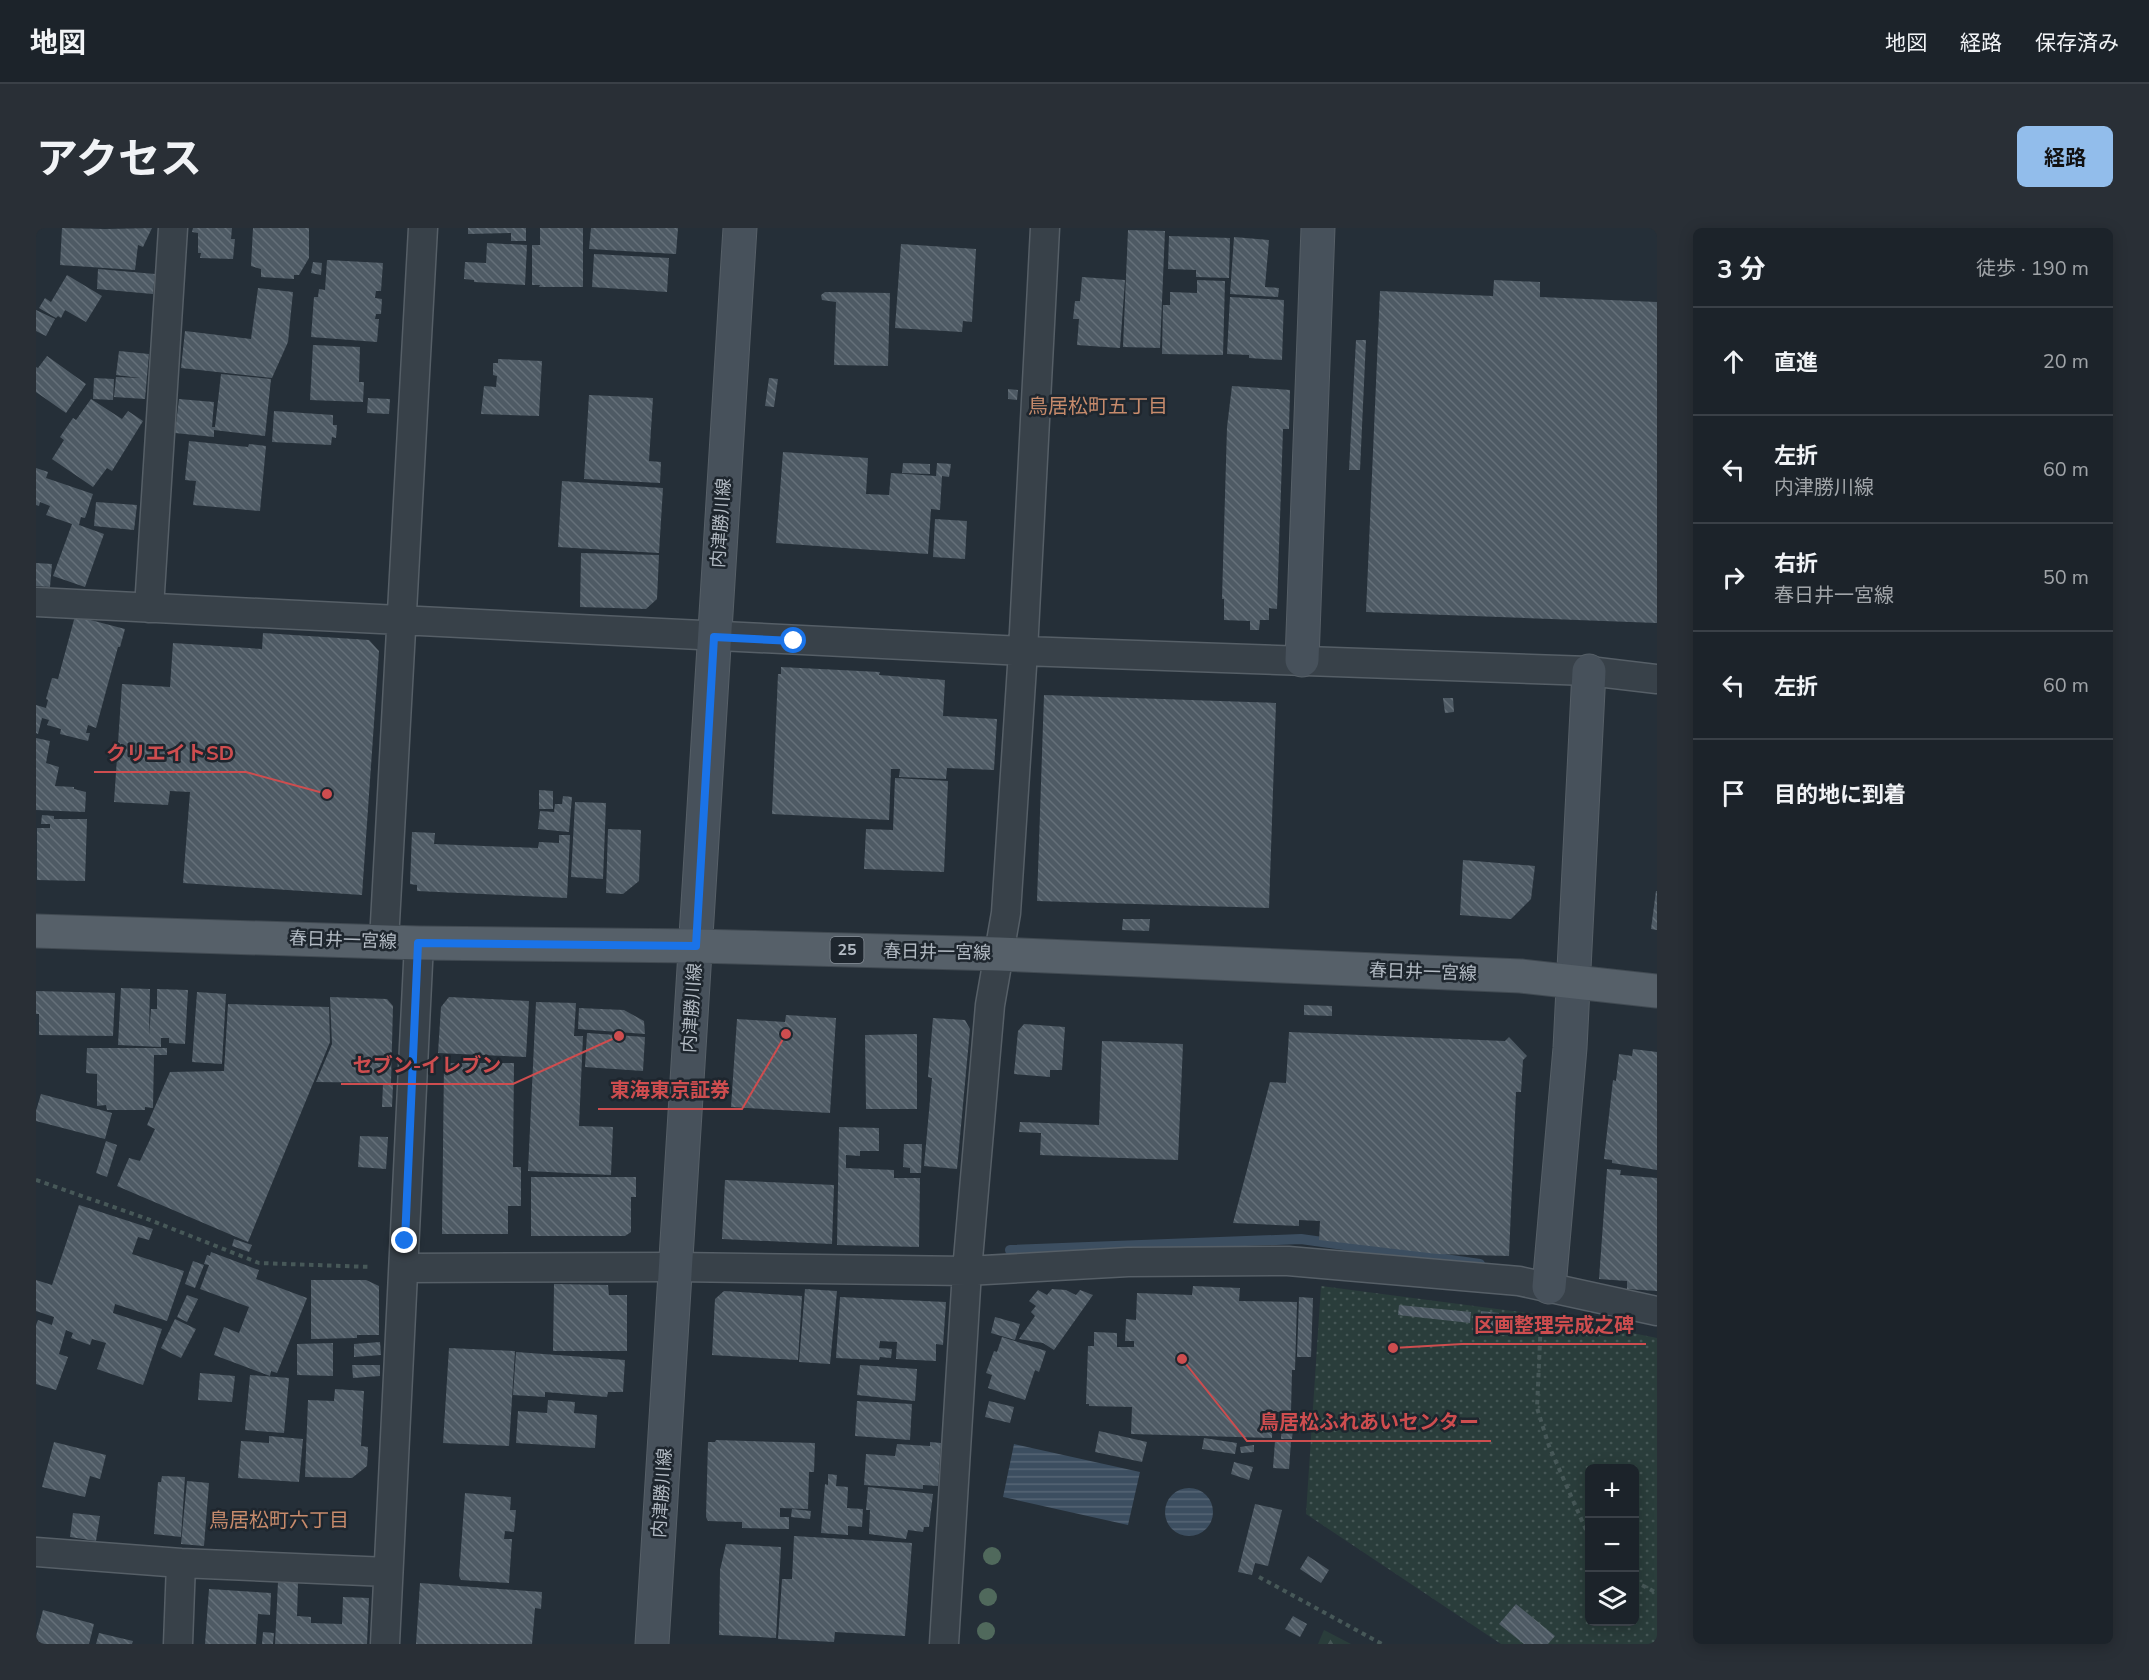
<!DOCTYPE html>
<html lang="ja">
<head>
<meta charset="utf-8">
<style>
  :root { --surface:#1c232a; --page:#292f36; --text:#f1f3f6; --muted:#a0a4a8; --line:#3a4047; --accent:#92bdeb }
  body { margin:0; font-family:"Nunito Sans","Noto Sans JP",sans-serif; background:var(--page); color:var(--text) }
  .controls { position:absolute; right:18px; bottom:18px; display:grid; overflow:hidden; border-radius:9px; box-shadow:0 3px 15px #0003 }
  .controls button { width:54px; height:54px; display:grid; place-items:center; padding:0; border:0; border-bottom:2px solid var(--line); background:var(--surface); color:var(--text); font:30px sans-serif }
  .stop { position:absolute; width:18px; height:18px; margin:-14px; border:4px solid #1a73e8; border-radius:50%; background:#fff }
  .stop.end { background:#1a73e8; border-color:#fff; box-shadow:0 2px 6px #0008 }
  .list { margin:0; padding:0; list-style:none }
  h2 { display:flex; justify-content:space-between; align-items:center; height:78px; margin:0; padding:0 24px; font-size:26px }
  h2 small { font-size:20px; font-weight:400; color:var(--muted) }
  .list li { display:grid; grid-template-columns:39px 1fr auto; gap:18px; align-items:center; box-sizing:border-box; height:108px; padding:0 24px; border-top:2px solid var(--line) }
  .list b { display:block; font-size:22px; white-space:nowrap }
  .list p { margin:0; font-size:20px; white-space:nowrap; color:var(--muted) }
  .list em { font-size:20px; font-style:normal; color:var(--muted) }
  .icon { flex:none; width:33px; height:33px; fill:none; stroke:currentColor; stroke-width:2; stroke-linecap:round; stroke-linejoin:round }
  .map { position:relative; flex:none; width:1621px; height:1416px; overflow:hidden; border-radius:9px }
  header { display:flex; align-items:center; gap:36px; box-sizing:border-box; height:84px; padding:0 30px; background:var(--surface); border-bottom:2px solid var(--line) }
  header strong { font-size:28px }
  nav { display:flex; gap:33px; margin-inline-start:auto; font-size:21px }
  .intro { display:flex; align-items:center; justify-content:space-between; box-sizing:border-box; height:144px; padding:0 36px }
  h1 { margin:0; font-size:42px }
  .button { padding:15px 27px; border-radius:9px; background:var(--accent); color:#111; font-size:21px; font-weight:700 }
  main { display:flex; gap:36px; padding:0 36px }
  aside { flex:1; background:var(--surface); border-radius:9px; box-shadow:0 3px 15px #0003 }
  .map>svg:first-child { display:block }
  .forest { fill:url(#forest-firs) }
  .park { fill:url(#park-dots); fill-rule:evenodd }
  .water { fill:url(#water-rules) }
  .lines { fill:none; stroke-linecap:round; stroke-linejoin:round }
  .stream { stroke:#3c4e60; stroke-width:10 }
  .building { fill:url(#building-back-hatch) }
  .street-casing { stroke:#565f67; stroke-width:31 }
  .secondary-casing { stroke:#565f67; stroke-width:35 }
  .primary-casing { stroke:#414a52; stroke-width:35 }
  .path { stroke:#475858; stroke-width:4; stroke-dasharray:4.5 4.5; stroke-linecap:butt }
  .street { stroke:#384149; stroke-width:28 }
  .secondary { stroke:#47515b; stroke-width:33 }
  .primary { stroke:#566069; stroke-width:33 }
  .tree { fill:#50695c }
  .route { stroke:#1a73e8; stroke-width:8 }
  .labels { text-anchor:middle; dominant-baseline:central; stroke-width:5; stroke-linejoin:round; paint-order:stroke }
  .shield { fill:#1e262e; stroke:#878f98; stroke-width:1.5 }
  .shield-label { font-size:16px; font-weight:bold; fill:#b4bcc5 }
  .street-label { font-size:18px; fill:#b4bcc5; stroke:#1e262e }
  .neighbourhood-label { font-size:20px; fill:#c78b6c; stroke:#1e262e }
  .leader { fill:none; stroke:#ce4d4f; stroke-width:2 }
  .callout-dot { fill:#ce4d4f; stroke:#1e262e; stroke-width:2 }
  .callout-label { font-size:20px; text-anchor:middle; font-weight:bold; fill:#ce4d4f; stroke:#1e262e; stroke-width:5; stroke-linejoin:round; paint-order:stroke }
</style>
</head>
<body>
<header>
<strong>地図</strong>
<nav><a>地図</a><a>経路</a><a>保存済み</a></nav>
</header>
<div class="intro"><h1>アクセス</h1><a class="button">経路</a></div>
<main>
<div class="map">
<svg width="1621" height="1416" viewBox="0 0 1621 1416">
  <defs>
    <pattern id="forest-firs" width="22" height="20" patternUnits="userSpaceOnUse" patternTransform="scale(1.5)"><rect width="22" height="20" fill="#2a3d3b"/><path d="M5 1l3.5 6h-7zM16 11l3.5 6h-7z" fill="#465756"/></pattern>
    <pattern id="park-dots" width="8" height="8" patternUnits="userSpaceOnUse" patternTransform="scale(1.5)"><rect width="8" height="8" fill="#2a3d3b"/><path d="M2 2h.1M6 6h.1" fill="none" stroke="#465756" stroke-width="1.8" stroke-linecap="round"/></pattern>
    <pattern id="water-rules" width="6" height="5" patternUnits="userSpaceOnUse" patternTransform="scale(1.5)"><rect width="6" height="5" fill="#3c4e60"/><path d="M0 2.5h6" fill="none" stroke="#566675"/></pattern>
    <pattern id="building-back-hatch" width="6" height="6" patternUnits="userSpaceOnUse" patternTransform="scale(1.5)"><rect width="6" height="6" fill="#4e5a64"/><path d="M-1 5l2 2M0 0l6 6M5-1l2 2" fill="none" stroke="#657079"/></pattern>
  </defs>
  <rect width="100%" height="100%" fill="#252f38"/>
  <!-- forest -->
  <path class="forest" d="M1288 1402 1315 1416H1282Z"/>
  <!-- park -->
  <path class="park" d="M1285 1058 1507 1087 1621 1110V1416H1465L1270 1286ZM1554 1240H1598V1394H1554Z"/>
  <!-- water -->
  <path class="water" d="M978 1216 1104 1244 1092 1297 967 1269Z
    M1129 1284a24 24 0 1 1 48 0a24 24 0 1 1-48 0Z"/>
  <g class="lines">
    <!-- stream -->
    <path class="stream" d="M974 1022 1265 1011 1444 1036"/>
  </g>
  <!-- building -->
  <path class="building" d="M26 0 69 1 116 0 107 19 102 17 99 42 24 37Z
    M157 0H196L195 11H199L197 31 164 30 165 25H162V5L156 4Z
    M217 0H273V30L263 47H258V51L225 49V41L215 38Z
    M432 0H490V13H475V5L432 6Z
    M504 0H547V59H503L504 57H496V17H504Z
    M555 0H642L640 26 553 21Z
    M1092 2 1129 3 1124 120 1087 119Z
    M1133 8 1194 10 1193 50 1160 49V42L1132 41Z
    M1198 9 1233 12 1229 59 1243 60 1242 69 1194 66Z
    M451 15 491 17 489 57 438 54V52L428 51 429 34 450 35Z
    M865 16 940 21 936 94 927 93 926 104 859 100Z
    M558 26 633 30 631 64 556 59Z
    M291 32 347 35 345 63H340L339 70 346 71 345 86H340L339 91H343L341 114 275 109 278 69H282L283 61 289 62Z
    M277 34 286 35 285 47 275 45Z
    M62 41 119 46 117 66 61 61Z
    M31 47 66 68 50 94 29 82 25 90 22 88 20 90 3 80 9 70 15 74Z
    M1046 49 1089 52 1084 120 1041 117 1043 91H1037L1039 73H1044Z
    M1161 52 1189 53 1187 127 1126 126 1127 77H1134V64L1161 65Z
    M1458 52 1504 54V69L1621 74V395L1330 384 1344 63 1457 68Z
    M222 60 257 64 252 114 236 150 145 140 149 103 215 111Z
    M789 64 854 65 852 138 798 137 800 74 786 72 785 67Z
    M1194 69 1248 72 1246 132 1213 130V127L1191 126Z
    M0 82 19 91 10 108 0 103Z
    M1320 112H1330L1324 242H1313Z
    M277 117 324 119 323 154H328L327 174 274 172Z
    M83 123 113 126 109 171 78 169 80 149 105 150 80 147Z
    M11 128 50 156 30 185 0 164V139L2 140Z
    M462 131 506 133 503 188 445 186 448 158 460 159 461 148 457 147V135H462Z
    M185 146 235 151 229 208 178 202V209L139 205 143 171 178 174 176 199H179Z
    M58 150 78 151 77 172 57 171Z
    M733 150 742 151 738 179 729 178Z
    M1196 158 1254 162 1253 201H1247L1241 381 1233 380V392H1224L1223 402H1214V393L1188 392V371H1186L1191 199Z
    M972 161 982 162 981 172 972 171Z
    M553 167 617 170 613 233 625 234 624 255 548 251Z
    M332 170 354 171 353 186 331 185Z
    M55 171 86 191 92 183 107 193 76 243 71 240 57 259 16 231 28 212 24 209 37 190 40 192Z
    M238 183 297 187V197H301L300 210 296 209 295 217 236 214Z
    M153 213 212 219 213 216 230 218 224 283 157 277 160 253 149 252Z
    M747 224 832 230 830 266 853 267 855 245 900 248 901 235 915 236 913 249 906 248 904 282 895 281 892 326 740 315Z
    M867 235 894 236V246L866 245Z
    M0 240 12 244 10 250 57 266 49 290 45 289 43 297 68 306 49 359 17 348 36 296 10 287 14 278 4 274 3 278 0 277Z
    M526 253 627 260 623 325 522 319Z
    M60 274 101 277 98 302 58 298Z
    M899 291 931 293 929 331 897 329Z
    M545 325 623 327 621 371 610 381 544 379Z
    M0 335 16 336 14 359 0 358Z
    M39 388 89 401 84 419H82L60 500 52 497 50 505H54L52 513 24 506 25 501 11 497 13 492 6 490 2 506 0 505V477L10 480 12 472 10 471 16 450 22 451Z
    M227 405 333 412 343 423 326 667 147 655 154 564 134 563 132 577 78 574 86 456 134 459 137 415 226 421Z
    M745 439 844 444 843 447 909 452 907 488 961 491 958 542 911 540 910 551 863 549 864 541H855L853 592 736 586 742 446H745Z
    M1008 467 1240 475 1233 680 1001 673Z
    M1407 470H1417L1418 484 1409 485Z
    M0 510 14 513 10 535 23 539 19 558 38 559V561L50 564 49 584 0 582Z
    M859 550 912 553 908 644 828 641 830 601 857 602Z
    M503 562 517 563V581H503Z
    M527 568 536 569 533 604 502 601 504 583 518 584 519 576H526Z
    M539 574 570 575 567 651 535 649Z
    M6 587 18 588V591H51L49 653 1 652V600H14V596H5Z
    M572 601 605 602 603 653 587 666 570 665Z
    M376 604 399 605 398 616 502 620 503 614 523 615V607H534L531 670 381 663V657L374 656Z
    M1427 632 1499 638 1495 671 1475 691 1424 687Z
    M1620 663H1621V702L1615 701Z
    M1087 691H1114L1113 703 1086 702Z
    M85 760 114 761 113 808 115 781H121V761L152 762 149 816 133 815V810H125V819L82 817Z
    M0 763 79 765 77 808 3 807V786H0Z
    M161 764 190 766 186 836 156 834Z
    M294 769 351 771 357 778 355 855 280 854 296 816Z
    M413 769 493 773 490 829 402 825 405 779Z
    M500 774 540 775 538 808H547L543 898 577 899 575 947 492 943Z
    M192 776 293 779 294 814 212 1014 81 958 93 930 104 933 119 901 111 897 134 844 188 843Z
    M1268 777 1296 778V788L1268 787Z
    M543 780 588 782 608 793 609 806 542 801Z
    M750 787 800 790 794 885 695 879 701 791 749 794Z
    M897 790 929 792 934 801 921 941 888 938 896 850 892 849Z
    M988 796 1029 799 1026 842H1014V849L978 846 982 803Z
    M1253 804 1469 813 1473 809 1491 828 1487 832 1485 864H1480L1473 1028 1401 1026 1283 1012 1284 993 1263 992V998L1197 995 1234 854 1250 855Z
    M551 805 609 809 607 843 549 839Z
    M881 806V881H830L829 807Z
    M1066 813 1147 816 1142 932 1004 927 1005 905 983 904 984 894 1063 897Z
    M51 820H131V827H118L117 880 109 879V882H71L70 877 61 878V846L50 845Z
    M1597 821 1621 824V942L1576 935V932L1568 931 1577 852 1580 853 1583 826 1596 828Z
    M408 835H478L477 939H485V978H472V1006H406Z
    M347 856 357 857 356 879H346Z
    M5 866 76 885 69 911 0 893V883Z
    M803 899 843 900V923H824V928L810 927V940L858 942V950H884L883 1019 801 1017Z
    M324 908 352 909 350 941 322 939Z
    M70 913 81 917 71 949 60 945Z
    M868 916H886L885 945H874V940L867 939Z
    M1571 941 1585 942 1584 947 1621 950V1063L1591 1061V1053L1563 1051Z
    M495 949H600V969H595V1004L589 1008H495Z
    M689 952 798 957 796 1016 686 1011Z
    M43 977 117 1001 113 1012 102 1009 96 1026 148 1043 131 1093 79 1076 77 1085 126 1101 107 1157 61 1141 70 1115 56 1111 54 1117 35 1110 37 1105 30 1102 23 1126 32 1129 20 1162 0 1156V1097L2 1092 16 1097 18 1089 0 1083V1052L16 1057Z
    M198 1011 216 1017 213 1024 196 1018Z
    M175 1024 223 1042 220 1051 271 1070 241 1145 235 1143 234 1148 178 1127 188 1099 203 1105 213 1079 164 1061 173 1037 168 1036 171 1027 174 1028Z
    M157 1033 168 1037 159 1060 149 1056Z
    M275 1052H330L343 1058V1107H321V1110L275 1111Z
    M518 1056 572 1057 573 1067H591V1123H517Z
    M1157 1058 1204 1060 1203 1073 1261 1074 1259 1142H1256L1255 1184H1237L1236 1210 1095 1206 1096 1179 1053 1178V1176H1050L1052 1118H1058V1104L1081 1105V1119H1098V1113H1089L1090 1091 1100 1092 1101 1065 1156 1067Z
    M769 1061 801 1063 794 1136 763 1134Z
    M1016 1061 1030 1062 1040 1067 1044 1062 1057 1067 1018 1122 1007 1115 983 1111 999 1088 995 1084 1000 1078 993 1073 1002 1062 1011 1067Z
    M688 1063 766 1068 762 1132 676 1127 679 1071Z
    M151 1067 162 1071 151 1094 141 1089Z
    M804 1069 910 1074 907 1117 900 1116V1133L860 1131 861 1114 844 1113 843 1120 856 1121 855 1130 844 1129 843 1132 800 1130Z
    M1263 1069 1277 1070 1275 1129H1261Z
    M1363 1077 1435 1084 1434 1095 1362 1087Z
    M1445 1083 1463 1085 1461 1103 1443 1101Z
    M959 1089 984 1096 979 1112 955 1105Z
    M139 1091 160 1101 145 1130 125 1120Z
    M966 1109 1010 1123 1003 1144 999 1142 989 1172 952 1160 956 1147 950 1145 958 1123 961 1124Z
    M344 1114 345 1127 318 1129V1116Z
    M297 1115V1148L261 1147V1116Z
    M413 1120 479 1123 473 1218 407 1215Z
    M480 1124 589 1132 587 1164H572L571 1169 509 1164V1169L477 1167Z
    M316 1137H344V1148L317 1150Z
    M824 1137 881 1141 879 1173 821 1167Z
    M164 1145 199 1148 196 1174 162 1172Z
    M214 1147 253 1150 248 1205 209 1202Z
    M299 1161 328 1163 325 1218 332 1219 331 1238 316 1250 269 1249 272 1172 298 1173Z
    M512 1172 539 1174 538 1185 561 1187 559 1220 480 1215 482 1183 511 1185Z
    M821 1173 876 1176 874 1212 819 1208Z
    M953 1173 978 1179 974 1195 949 1189Z
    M1246 1192H1258L1256 1211H1245Z
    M1063 1203 1111 1214 1106 1234 1059 1224Z
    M233 1208 267 1211 263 1254 202 1250 205 1213 233 1215Z
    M1168 1210 1201 1215 1199 1226 1166 1221Z
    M680 1212 779 1215 778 1244H773L772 1281 744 1280V1289H753V1301L706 1300V1294L672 1293 670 1289 672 1214H679Z
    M1239 1213 1255 1214 1253 1241 1237 1240Z
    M18 1214 70 1227 64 1251 54 1248 49 1269 6 1259Z
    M894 1214 905 1215 902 1258 887 1257V1261L828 1257 830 1226 859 1228 861 1216 894 1218Z
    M1218 1217V1224L1205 1225 1204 1219Z
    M1198 1234 1217 1239 1213 1252 1195 1246Z
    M792 1246 801 1247 800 1258 812 1259 811 1280 827 1281 826 1299 812 1298V1307L785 1305 789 1256 792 1257Z
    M126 1248 149 1249 145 1309 118 1306 122 1254H125Z
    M151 1253 173 1255 168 1318 145 1316Z
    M832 1259 897 1266 893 1299H888L887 1304 872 1302 870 1311 833 1306 834 1282H830Z
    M429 1265 475 1269 474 1282H480L478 1304 469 1303 468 1311H476L473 1355 425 1352 423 1348Z
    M1219 1276 1246 1282 1232 1338 1219 1335 1216 1347 1202 1344Z
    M756 1281 775 1283 774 1291 755 1289Z
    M37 1285 64 1288 60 1313 34 1309Z
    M758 1308 876 1315 869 1408 799 1404 798 1414 742 1411 746 1351H756Z
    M690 1316 745 1319 740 1410 683 1407 684 1342Z
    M1272 1328 1293 1342 1285 1355 1264 1341Z
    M242 1354 262 1355 261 1388 275 1389V1395L306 1396 307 1369 333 1370 331 1416H239Z
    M384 1355 506 1364 505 1381 499 1380 496 1416H380Z
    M173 1361 235 1365 234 1387 222 1386 220 1416H169Z
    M1480 1376 1519 1408 1512 1416H1488L1463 1396Z
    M7 1382 58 1396 53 1416H0V1408Z
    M1257 1388 1271 1396 1264 1409 1249 1401Z
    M227 1404 238 1405 237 1416H226Z
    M63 1405 97 1413 96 1416H60Z"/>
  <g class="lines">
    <defs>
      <path id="street" d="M0 374 987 423 1553 443 1621 451
        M113 380 137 0
        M348 713 387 0
        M368 1040 640 1039 931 1043 1092 1034 1252 1033 1483 1053 1621 1083
        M0 1324 145 1335 352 1344
        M142 1416 145 1335
        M349 1416 383 715
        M908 1416 931 1043 954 777 970 685 987 423 1009 0"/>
      <path id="secondary" d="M1266 432 1282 0
        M1513 1059 1534 820 1553 443
        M616 1416 704 0"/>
      <path id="primary" d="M0 703 383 715 660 718 963 726 1485 748 1621 763"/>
    </defs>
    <!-- street casing -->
    <use href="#street" class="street-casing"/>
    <!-- secondary casing -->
    <use href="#secondary" class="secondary-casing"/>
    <!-- primary casing -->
    <use href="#primary" class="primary-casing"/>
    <!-- path -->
    <path class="path" d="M0 952 109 990 223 1035 335 1039
      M1505 1091 1501 1180 1513 1218 1554 1311
      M1223 1349 1346 1416
      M1598 1353 1621 1365"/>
    <!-- street -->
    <use href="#street" class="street"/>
    <!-- secondary -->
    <use href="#secondary" class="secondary"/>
    <!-- primary -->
    <use href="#primary" class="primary"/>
  </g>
  <!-- trees -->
  <g class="tree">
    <circle cx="956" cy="1328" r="9"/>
    <circle cx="952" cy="1369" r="9"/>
    <circle cx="950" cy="1403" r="9"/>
  </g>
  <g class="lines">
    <!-- route -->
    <path class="route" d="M369 1013 382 715 660 718 678 409 758 413"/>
  </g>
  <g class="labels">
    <!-- shield labels -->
    <rect class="shield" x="794.5" y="709" width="33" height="26" rx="4.5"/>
    <g class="shield-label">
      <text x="811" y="722">25</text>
    </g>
    <!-- street labels -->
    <g class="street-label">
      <text transform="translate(685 295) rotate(-86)">内津勝川線</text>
      <text transform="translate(307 712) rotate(2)">春日井一宮線</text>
      <text transform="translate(901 724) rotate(1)">春日井一宮線</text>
      <text transform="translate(1387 744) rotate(2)">春日井一宮線</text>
      <text transform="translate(656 780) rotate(-86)">内津勝川線</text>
      <text transform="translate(626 1265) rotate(-86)">内津勝川線</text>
    </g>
    <!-- neighbourhood labels -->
    <g class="neighbourhood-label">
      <text x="1062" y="178">鳥居松町五丁目</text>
      <text x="243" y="1292">鳥居松町六丁目</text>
    </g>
  </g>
  <!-- callouts -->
  <path class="leader" d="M291 566L210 544H58M583 808L477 856H305M750 806L706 881H562M1357 1120L1426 1116H1610M1146 1131L1211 1213H1455"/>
  <g class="callout-dot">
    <circle cx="291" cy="566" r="6"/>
    <circle cx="583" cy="808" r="6"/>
    <circle cx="750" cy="806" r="6"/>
    <circle cx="1357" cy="1120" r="6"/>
    <circle cx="1146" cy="1131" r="6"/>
  </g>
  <g class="callout-label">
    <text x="134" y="532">クリエイトSD</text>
    <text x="391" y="844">セブン-イレブン</text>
    <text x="634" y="869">東海東京証券</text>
    <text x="1518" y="1104">区画整理完成之碑</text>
    <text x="1333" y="1201">鳥居松ふれあいセンター</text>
  </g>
</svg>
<div class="controls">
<button>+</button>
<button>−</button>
<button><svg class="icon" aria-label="layers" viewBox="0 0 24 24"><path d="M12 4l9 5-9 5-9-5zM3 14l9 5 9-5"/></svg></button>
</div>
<div class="stop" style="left:758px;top:413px"></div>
<div class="stop end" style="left:369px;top:1013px"></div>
</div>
<aside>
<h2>3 分<small>徒歩 · 190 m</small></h2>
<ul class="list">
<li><svg class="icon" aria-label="ahead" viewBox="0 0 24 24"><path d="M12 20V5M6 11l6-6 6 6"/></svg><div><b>直進</b></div><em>20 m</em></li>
<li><svg class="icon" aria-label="left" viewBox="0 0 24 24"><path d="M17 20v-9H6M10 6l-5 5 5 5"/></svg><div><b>左折</b><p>内津勝川線</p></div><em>60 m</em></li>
<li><svg class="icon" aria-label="right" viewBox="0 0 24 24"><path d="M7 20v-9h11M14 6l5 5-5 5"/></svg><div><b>右折</b><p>春日井一宮線</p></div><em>50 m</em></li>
<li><svg class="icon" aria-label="left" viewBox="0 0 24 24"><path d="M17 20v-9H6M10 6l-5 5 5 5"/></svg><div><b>左折</b></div><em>60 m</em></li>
<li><svg class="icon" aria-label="arrive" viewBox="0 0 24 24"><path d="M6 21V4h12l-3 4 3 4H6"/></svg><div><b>目的地に到着</b></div></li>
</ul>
</aside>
</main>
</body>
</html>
